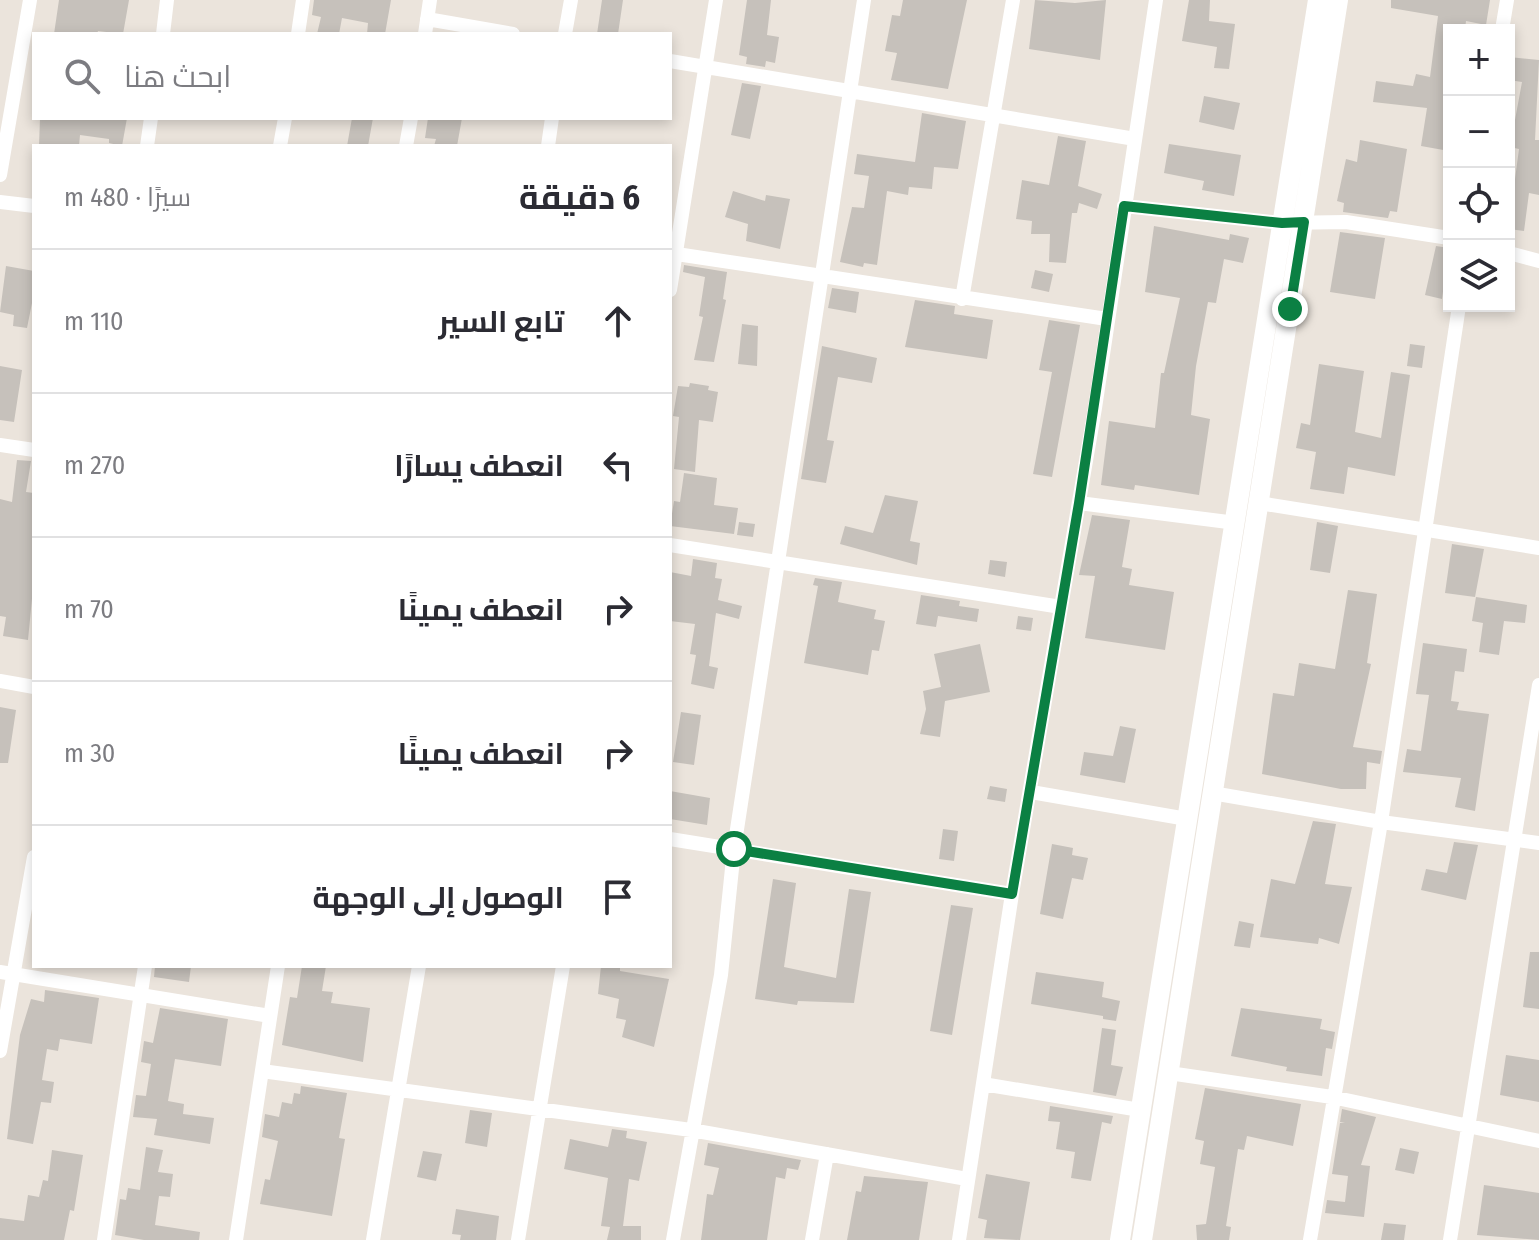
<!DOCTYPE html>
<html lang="ar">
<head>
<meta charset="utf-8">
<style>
  :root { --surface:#fff; --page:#f7f7f7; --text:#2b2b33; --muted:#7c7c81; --line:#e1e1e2 }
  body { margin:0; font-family:"Fira Sans Condensed",Cairo,sans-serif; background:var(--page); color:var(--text); direction:rtl }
  .controls { position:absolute; right:24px; top:24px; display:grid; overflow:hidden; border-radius:0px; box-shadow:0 4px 12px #0003 }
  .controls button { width:72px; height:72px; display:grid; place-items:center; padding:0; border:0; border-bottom:2px solid var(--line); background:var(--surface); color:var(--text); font:40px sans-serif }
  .stop { position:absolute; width:24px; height:24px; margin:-18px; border:6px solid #0b8043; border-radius:50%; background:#fff }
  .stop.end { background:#0b8043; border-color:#fff; box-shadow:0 2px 8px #0008 }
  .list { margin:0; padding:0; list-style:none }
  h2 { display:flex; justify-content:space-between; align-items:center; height:104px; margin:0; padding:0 32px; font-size:34px }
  h2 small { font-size:26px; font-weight:400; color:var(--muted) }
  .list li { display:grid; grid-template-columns:52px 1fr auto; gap:24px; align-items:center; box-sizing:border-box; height:144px; padding:0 32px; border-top:2px solid var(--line) }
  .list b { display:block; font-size:30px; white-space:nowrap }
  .list em { font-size:26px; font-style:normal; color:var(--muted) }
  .icon { flex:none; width:44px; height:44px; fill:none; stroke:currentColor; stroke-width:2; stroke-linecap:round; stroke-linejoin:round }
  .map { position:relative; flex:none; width:1539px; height:1240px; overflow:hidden; direction:ltr }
  .search { position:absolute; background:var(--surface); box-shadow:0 4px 12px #0003; left:32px; top:32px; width:640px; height:88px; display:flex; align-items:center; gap:20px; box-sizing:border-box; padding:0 28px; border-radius:0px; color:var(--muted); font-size:30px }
  .panel { position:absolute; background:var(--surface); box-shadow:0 4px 12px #0003; left:32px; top:144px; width:640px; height:824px; border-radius:0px; direction:rtl }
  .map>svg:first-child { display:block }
  .building { fill:#c6c1bb }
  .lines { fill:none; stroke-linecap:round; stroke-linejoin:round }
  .street { stroke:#fff; stroke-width:14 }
  .secondary { stroke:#fff; stroke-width:20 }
  .route { stroke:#0b8043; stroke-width:10 }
</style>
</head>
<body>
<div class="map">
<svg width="1539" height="1240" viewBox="0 0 1539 1240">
  <rect width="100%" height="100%" fill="#ebe4dc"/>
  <!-- building -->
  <path class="building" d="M59 0H129L123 34 98 31 97 34H54Z
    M314 0H391L385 34H367L368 23 342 18 339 34H317L321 17 312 15Z
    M602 0H623L618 34H597Z
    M747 0H771L767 35 779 37 775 63 766 61 765 67 746 64 747 57 739 55Z
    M903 0H967L948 89 891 80 897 53 885 51 892 15 900 16Z
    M1035 0 1075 3 1106 0 1100 60 1029 49Z
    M1189 0H1210L1209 21 1235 24 1229 69 1214 68 1217 47 1182 41Z
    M1391 0H1490L1486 25 1466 21 1465 30H1449V151L1421 146 1427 108 1373 102 1376 81 1413 86 1416 74 1430 77 1438 16 1391 8Z
    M1509 57 1539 60 1535 140H1539V195L1529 193 1524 231 1509 229V187L1510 178 1515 179 1519 149 1510 147 1522 82 1509 80Z
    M742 83 761 86 750 139 731 135Z
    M1204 96 1240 103 1234 130 1199 122Z
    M922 113 966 121 958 169 934 167 932 189 909 187 908 195 887 191 877 265 864 263 863 267 840 262 852 207 864 208 869 176 854 174 857 154 915 162Z
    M40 118H127L122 146 109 143V139L80 135 79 146H39Z
    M352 118H373L368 146H347Z
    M428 118H462L457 146H434L436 139 425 138Z
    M1058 136 1086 141 1078 186 1102 194 1097 209 1079 203 1077 213H1072L1066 263 1049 262 1050 234H1031L1032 221 1016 219 1022 180 1049 185Z
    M1360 140 1407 149 1397 212 1390 211 1388 218 1343 212 1344 203 1337 201 1346 159 1357 162Z
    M1169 144 1241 155 1234 196 1202 190 1204 181 1164 173Z
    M733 191 765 201 766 195 790 199 780 249 746 241 748 224 725 217Z
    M1154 226 1229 240 1230 234 1249 238 1243 263 1224 259 1216 303 1208 302 1196 366 1191 415 1210 419 1199 495 1135 485 1134 490 1101 485 1109 421 1155 428 1161 373H1164L1180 298 1145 292Z
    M1340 232 1385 238 1375 299 1330 292Z
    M1436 246 1449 248 1442 299 1425 295Z
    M684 265 727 272 723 299 726 300 714 362 694 360 703 317 699 316 705 277 683 272Z
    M6 266 34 271V293L27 328 13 326 14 315 0 312Z
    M1035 270 1053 274 1049 292 1031 288Z
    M832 288 859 292 856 313 828 308Z
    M915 300 955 306 954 314 993 320 987 359 905 347Z
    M1049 320 1080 325 1052 477 1033 474 1052 372 1039 370Z
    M742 324 758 326 757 366 738 364Z
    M1410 344 1425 346 1422 368 1407 366Z
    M822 346 877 358 872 383 838 377 827 440 834 441 826 483 801 479Z
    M1319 364 1364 371 1355 432 1381 438 1391 372 1410 375 1395 476 1348 467 1344 494 1310 489 1316 452 1296 448 1301 423 1310 425Z
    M0 366 22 370 14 422 0 420Z
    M690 383 709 386 708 390 718 392 713 422 699 420 695 472 674 469 679 417 673 416 678 386 689 387Z
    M17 460 31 461 26 492 34 493V578L28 640 3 636 6 617 0 616V499L12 502Z
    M684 473 717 478 714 505 738 508 734 534 670 526 674 501 680 502Z
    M885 495 918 501 910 541 920 543 917 565 840 544 845 526 873 533Z
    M1092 515 1130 520 1122 567 1132 569 1129 585 1174 592 1165 650 1085 638 1095 576 1079 575Z
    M739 522 755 524 753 537 737 535Z
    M1317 522 1338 526 1330 573 1310 570Z
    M1452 544 1484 549 1475 597 1445 593Z
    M693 559 717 563 715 578 722 579 718 600 742 606 739 619 716 613 709 666 718 668 714 689 691 684 696 655 690 654 695 624 670 621V572L691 576Z
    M990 560 1007 562 1005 577 988 574Z
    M815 578 842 582 838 602 876 610 874 619 885 621 879 651 872 650 868 675 804 663 818 586 813 585Z
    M1348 590 1377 594 1367 663 1371 664 1353 747 1382 751 1380 764 1367 762 1366 789H1341L1262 774 1273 693 1294 696 1299 663 1335 669Z
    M921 595 960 601 959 606 979 609 977 622 938 616 936 627 916 624Z
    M1476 597 1527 605 1525 623 1504 621 1499 655 1479 652 1483 623 1472 621Z
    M1018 616 1033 618 1031 631 1016 629Z
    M1423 643 1467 649 1464 672 1455 671 1451 701 1459 702 1457 710 1489 714 1475 811 1455 807 1461 778 1403 772 1407 749 1421 751 1429 695 1416 694Z
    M980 644 990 692 945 701 940 737 920 734 926 709 923 691 941 687 934 654Z
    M0 707 16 710 8 763H0Z
    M681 712 701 715 694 765 673 762Z
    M1120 726 1136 729 1125 783 1080 775 1084 752 1113 756Z
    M990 786 1007 789 1005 802 987 799Z
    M670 791 710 798 707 825 670 819Z
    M1313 821 1336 824 1325 884 1352 887 1339 944 1319 938 1318 944 1260 937 1271 879 1295 884Z
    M943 829 958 831 954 861 939 859Z
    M1454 842 1478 845 1466 900 1421 890 1426 869 1447 873Z
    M1052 844 1073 848 1072 855 1088 858 1083 880 1072 878 1063 919 1040 914Z
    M773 879 796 883 784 967 836 978 849 889 871 892 854 1003 798 1001 797 1005 755 999Z
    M951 905 973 908 952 1035 930 1031Z
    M1239 921 1254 924 1250 948 1234 946Z
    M1530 952H1539V1009L1523 1007Z
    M155 966H191L189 982 154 977Z
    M302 966H326L322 991 333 992 331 1003 370 1008 363 1062 282 1045 290 997 297 998Z
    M601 966H620V971L669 979 654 1047 622 1037 626 1020 616 1018 619 999 598 994Z
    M1036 972 1104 982 1102 997 1120 1001 1116 1021 1103 1019V1016L1031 1004Z
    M45 990 99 998 92 1044 60 1039 58 1051 47 1049 42 1080 54 1082 51 1103 41 1102 33 1144 7 1139 20 1035 31 999 44 1002Z
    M160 1008 228 1019 221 1066 175 1059 168 1101 184 1104 183 1114 214 1118 210 1144 154 1135 157 1119 133 1117 136 1095 146 1096 151 1064 141 1062 144 1041 153 1043Z
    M1241 1008 1322 1019 1320 1029 1335 1032 1332 1049 1326 1048 1322 1076 1286 1071 1287 1067 1231 1056Z
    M1102 1028 1116 1030 1111 1065 1123 1067 1116 1096 1093 1092Z
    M1506 1055 1539 1060V1102L1500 1095Z
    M301 1086 347 1093 339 1138 345 1139 332 1216 260 1204 265 1179 270 1180 278 1141 262 1137 265 1114 279 1117 282 1102 292 1104 294 1093 300 1094Z
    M1205 1088 1301 1104 1293 1146 1247 1136 1244 1150 1238 1149 1226 1226 1231 1227 1229 1240H1197L1196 1225 1206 1224 1215 1167 1200 1164 1204 1141 1195 1139Z
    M1050 1106 1113 1116 1111 1124 1102 1122 1091 1181 1071 1178 1075 1152 1056 1149 1060 1122 1048 1121Z
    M1342 1109 1376 1117 1361 1165 1370 1166 1364 1217 1325 1213 1327 1200 1345 1202 1348 1176 1332 1174 1340 1123H1345L1340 1122Z
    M470 1110 492 1113 487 1147 465 1143Z
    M612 1129 627 1131 626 1138 647 1142 639 1181 629 1179 623 1226H641V1240H607L610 1227 601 1226 608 1178 564 1169 570 1139 608 1147Z
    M708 1143 801 1160 798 1170 787 1168 785 1179 776 1177 767 1240H701L707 1194 713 1195 719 1168 704 1165Z
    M146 1147 163 1150 158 1172 173 1174 170 1197 159 1196 155 1225 200 1232 199 1240H144L115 1235 120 1199 126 1200 128 1188 140 1190Z
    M1400 1148 1419 1152 1414 1174 1395 1170Z
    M52 1150 83 1155 74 1211 70 1210 64 1240H0V1218L24 1221 28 1195 39 1197 43 1180 48 1181Z
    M423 1151 442 1154 436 1181 417 1177Z
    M986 1174 1030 1182 1020 1240 984 1238 987 1220 978 1218Z
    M864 1176 928 1182 919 1240H847L856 1191 861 1192Z
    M1484 1185 1539 1193V1240L1477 1235Z
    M456 1209 499 1216 496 1240H460L461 1235 452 1234Z
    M1384 1223 1406 1225 1404 1240H1381Z"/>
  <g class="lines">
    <!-- street -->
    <path class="street" d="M427 19 513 34
      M1502 30 1507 0
      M163 34 167 0
      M298 34 303 0
      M425 34 430 0
      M565 34 571 0
      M670 61 1135 139
      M147 146 151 118
      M280 146 285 118
      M406 146 411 118
      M548 146 552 118
      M0 175 30 0
      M0 202 34 206
      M1124 206 1282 223 1346 222 1449 238
      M670 253 1107 319
      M1509 253 1539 261
      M670 290 716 0
      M962 299 1013 0
      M0 445 34 450
      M1079 503 1236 523
      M1259 503 1539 548
      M670 545 1061 607
      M0 681 34 687
      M1031 792 1187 819
      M1212 793 1381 822 1539 843
      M670 839 1012 894
      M0 972 270 1016
      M0 1051 34 857
      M262 1071 691 1130 967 1179
      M1169 1073 1332 1097 1539 1141
      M983 1084 1140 1110
      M104 1240 145 966
      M236 1240 278 966
      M373 1240 419 966
      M518 1240 563 966
      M673 1240 721 975 734 849 864 0
      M812 1240 827 1154
      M959 1240 1012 894 1095 408 1156 0
      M1310 1240 1381 822 1459 306
      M1450 1240 1539 685"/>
    <!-- secondary -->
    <path class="secondary" d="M1120 1240 1318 0
      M1142 1240 1338 0"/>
  </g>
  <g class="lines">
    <!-- route -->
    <path class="route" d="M734 849 1012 894 1079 503 1124 206 1282 223 1304 222 1290 309"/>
  </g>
</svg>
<div class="controls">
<button>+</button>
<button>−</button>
<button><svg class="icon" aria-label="locate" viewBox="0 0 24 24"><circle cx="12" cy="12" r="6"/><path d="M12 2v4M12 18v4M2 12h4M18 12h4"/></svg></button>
<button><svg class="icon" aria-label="layers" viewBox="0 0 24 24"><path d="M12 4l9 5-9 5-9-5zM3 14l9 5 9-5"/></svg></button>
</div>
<div class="stop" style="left:734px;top:849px"></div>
<div class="stop end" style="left:1290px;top:309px"></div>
<div class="search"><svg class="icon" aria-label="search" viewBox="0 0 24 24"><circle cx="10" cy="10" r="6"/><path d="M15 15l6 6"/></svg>ابحث هنا</div>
<section class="panel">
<h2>6 دقيقة<small>سيرًا · 480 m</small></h2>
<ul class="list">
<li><svg class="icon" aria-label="ahead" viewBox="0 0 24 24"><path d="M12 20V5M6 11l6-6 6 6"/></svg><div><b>تابع السير</b></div><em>110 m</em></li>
<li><svg class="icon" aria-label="left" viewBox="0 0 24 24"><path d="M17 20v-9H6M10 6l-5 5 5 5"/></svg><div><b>انعطف يسارًا</b></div><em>270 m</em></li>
<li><svg class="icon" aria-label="right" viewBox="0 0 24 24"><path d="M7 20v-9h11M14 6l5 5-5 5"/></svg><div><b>انعطف يمينًا</b></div><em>70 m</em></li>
<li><svg class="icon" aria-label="right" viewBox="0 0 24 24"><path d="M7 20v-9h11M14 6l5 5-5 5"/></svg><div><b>انعطف يمينًا</b></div><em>30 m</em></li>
<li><svg class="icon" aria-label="arrive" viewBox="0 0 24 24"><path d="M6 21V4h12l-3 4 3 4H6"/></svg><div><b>الوصول إلى الوجهة</b></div></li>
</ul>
</section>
</div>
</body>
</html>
